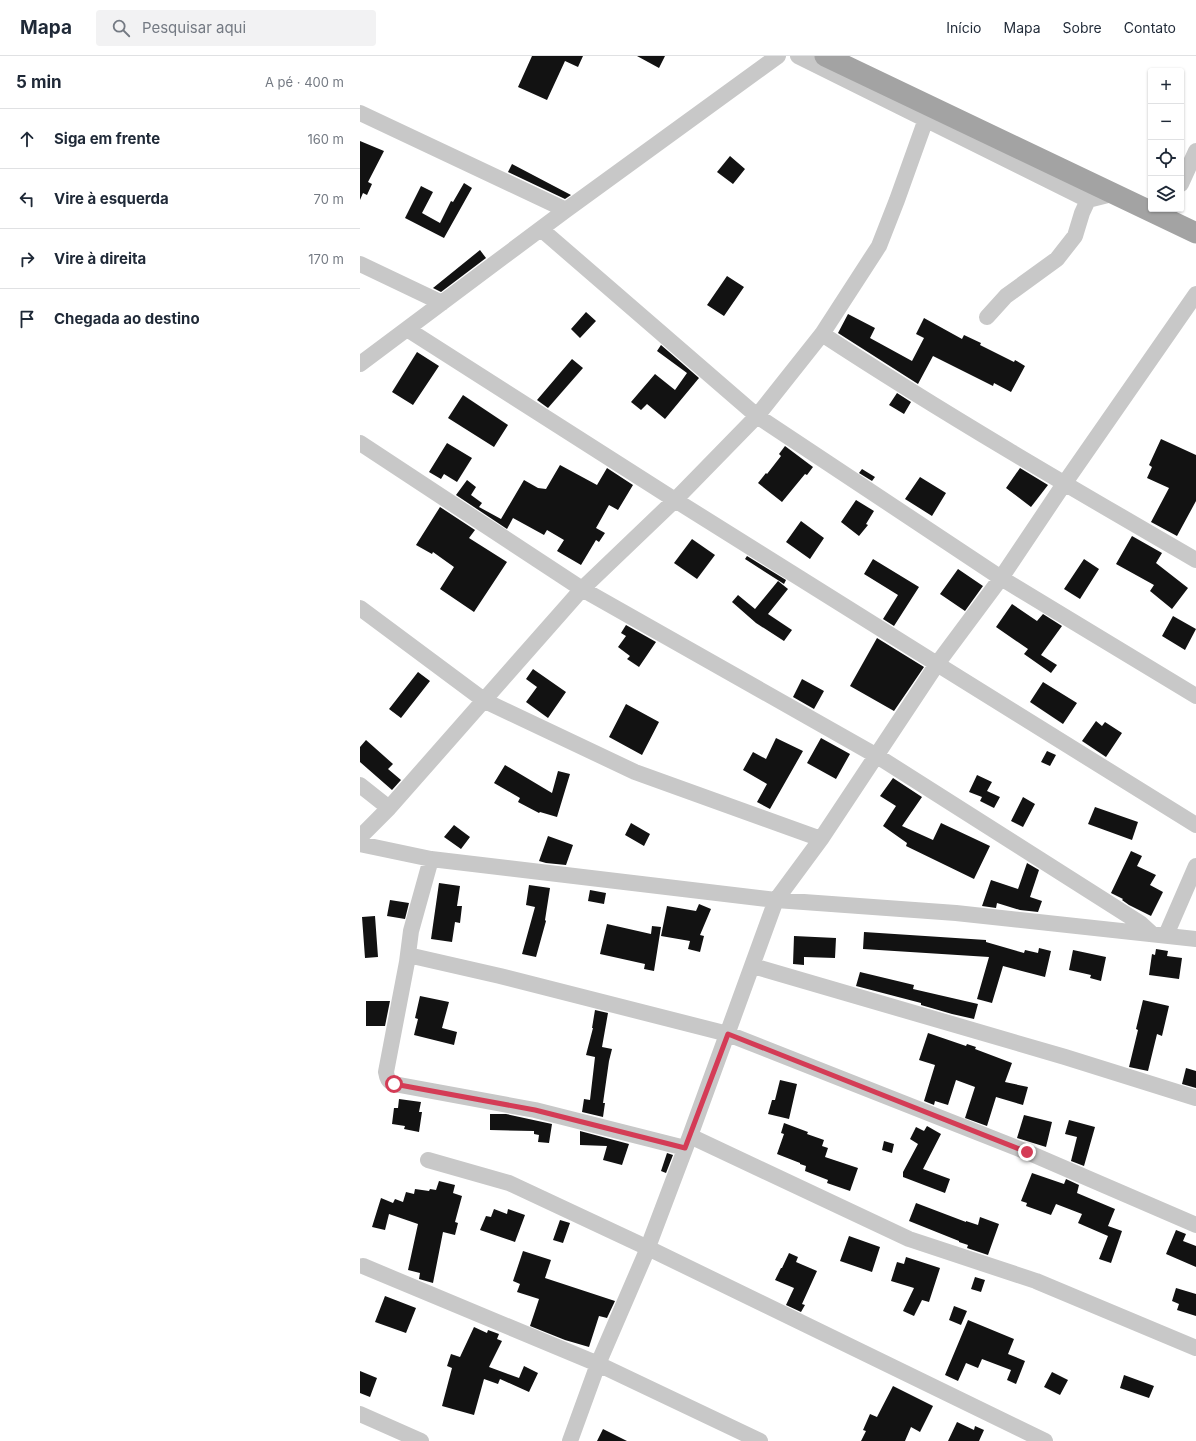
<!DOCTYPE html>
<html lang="pt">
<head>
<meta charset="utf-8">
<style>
  :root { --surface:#fff; --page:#f2f2f3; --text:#1f2937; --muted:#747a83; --line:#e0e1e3 }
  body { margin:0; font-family:Inter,sans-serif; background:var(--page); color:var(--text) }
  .controls { position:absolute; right:12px; top:12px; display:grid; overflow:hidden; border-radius:4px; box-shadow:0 1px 3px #0004 }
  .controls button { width:36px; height:36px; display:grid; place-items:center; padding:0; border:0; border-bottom:1px solid var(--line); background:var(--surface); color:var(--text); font:20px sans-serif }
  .stop { position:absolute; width:12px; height:12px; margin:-9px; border:3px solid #d43c56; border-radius:50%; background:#fff }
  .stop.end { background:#d43c56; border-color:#fff; box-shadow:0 1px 4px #0008 }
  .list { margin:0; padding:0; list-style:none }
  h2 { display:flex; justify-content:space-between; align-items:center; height:52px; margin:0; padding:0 16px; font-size:17px }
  h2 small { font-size:13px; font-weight:400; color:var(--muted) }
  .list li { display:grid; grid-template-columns:26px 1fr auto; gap:12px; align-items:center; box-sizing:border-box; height:60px; padding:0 16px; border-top:1px solid var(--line) }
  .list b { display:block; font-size:15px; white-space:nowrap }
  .list em { font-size:13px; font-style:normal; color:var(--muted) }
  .icon { flex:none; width:22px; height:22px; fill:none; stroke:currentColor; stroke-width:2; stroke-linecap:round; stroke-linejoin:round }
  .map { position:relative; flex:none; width:836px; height:1385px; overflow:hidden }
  header { display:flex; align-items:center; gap:24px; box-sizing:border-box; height:56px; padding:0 20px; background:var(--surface); border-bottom:1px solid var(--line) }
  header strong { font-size:19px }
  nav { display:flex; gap:22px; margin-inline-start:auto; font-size:14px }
  .search { width:280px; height:36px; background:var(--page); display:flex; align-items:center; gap:10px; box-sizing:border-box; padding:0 14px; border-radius:4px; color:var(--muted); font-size:15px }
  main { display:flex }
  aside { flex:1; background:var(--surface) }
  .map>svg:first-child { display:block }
  .building { fill:#121212 }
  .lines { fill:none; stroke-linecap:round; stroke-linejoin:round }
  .minor { stroke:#c8c8c8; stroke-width:16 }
  .major { stroke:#a3a3a3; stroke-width:21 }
  .route { stroke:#d43c56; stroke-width:5 }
</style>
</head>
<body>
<header>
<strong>Mapa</strong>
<div class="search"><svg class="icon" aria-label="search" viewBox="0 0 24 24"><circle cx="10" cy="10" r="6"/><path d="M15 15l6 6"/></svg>Pesquisar aqui</div>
<nav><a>Início</a><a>Mapa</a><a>Sobre</a><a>Contato</a></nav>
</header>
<main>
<aside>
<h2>5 min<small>A pé · 400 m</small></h2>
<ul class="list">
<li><svg class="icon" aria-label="ahead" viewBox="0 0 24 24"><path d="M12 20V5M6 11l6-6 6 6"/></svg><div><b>Siga em frente</b></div><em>160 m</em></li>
<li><svg class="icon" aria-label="left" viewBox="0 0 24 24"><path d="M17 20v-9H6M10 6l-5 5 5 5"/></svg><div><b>Vire à esquerda</b></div><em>70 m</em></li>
<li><svg class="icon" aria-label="right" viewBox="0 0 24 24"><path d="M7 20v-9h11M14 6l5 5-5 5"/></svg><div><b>Vire à direita</b></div><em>170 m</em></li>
<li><svg class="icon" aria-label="arrive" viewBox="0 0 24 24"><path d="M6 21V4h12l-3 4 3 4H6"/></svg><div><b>Chegada ao destino</b></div></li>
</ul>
</aside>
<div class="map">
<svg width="836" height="1385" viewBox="0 0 836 1385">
  <rect width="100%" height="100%" fill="#fff"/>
  <!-- building -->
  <path class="building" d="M172 0H223L218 11 205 5 187 44 158 31Z
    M277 0H305L299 12Z
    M0 85 24 95 8 126 12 128 7 139 3 137 0 144Z
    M370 100 385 113 373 128 357 116Z
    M152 108 211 139 205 143 148 116Z
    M104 127 112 132 84 182 45 162 61 130 73 136 62 157 80 167 91 145 93 146Z
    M120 194 126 202 81 236 73 232Z
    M367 220 384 231 364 260 347 249Z
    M226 256 236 265 220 282 211 273Z
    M488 258 515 272 510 282 552 305 564 282 556 278 564 262 602 283 604 279 621 287 620 289 654 306 655 304 665 310 651 336 634 327 633 330 573 300 558 328 478 277Z
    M301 289 339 322 305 363 287 348 281 354 271 346 295 318 315 334 327 317 297 295Z
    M57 296 79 310 53 349 32 336Z
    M212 303 223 312 188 352 177 344Z
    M537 337 551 346 544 358 529 349Z
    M103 339 148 369 134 391 88 362Z
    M801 383 836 399V445L817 480 791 466 809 432 787 422 792 411 789 409Z
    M87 387 112 402 97 426 84 418 81 423 69 416Z
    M425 390 453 411 447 419 445 418 422 446 398 427 406 417 407 418 421 400 419 398Z
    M200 409 237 429 247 412 273 429 258 454 249 449 236 472 245 477 239 486 236 484 221 509 197 495 204 484 187 474 184 479 153 462 147 473 96 439 107 424 116 431 111 439 122 447 119 451 141 463 164 424 178 432 186 433Z
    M660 412 688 429 671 451 646 432Z
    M502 413 515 421 512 425 499 417Z
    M560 421 586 437 572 460 545 443Z
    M496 444 514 455 506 468 508 469 499 480 481 466Z
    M80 451 115 474 109 482 147 506 114 556 80 533 94 511 73 496 72 498 56 489Z
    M441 465 464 482 450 503 426 486Z
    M772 480 802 497 796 507 828 532 812 553 790 535 794 529 756 508Z
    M332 483 355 499 337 523 314 507Z
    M387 500 426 524 424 528 385 503Z
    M513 503 559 531 534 570 523 563 538 539 504 518Z
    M724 503 739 513 720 543 704 533Z
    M598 513 623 530 605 555 580 538Z
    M418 525 428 533 408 558 432 574 424 585 396 567 372 546 378 539 395 553Z
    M652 548 677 565 683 558 702 570 681 599 697 609 691 617 664 598 668 593 636 571Z
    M813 560 836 573 825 594 802 580Z
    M266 569 296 586 279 611 267 603 270 600 258 591 266 580 261 577Z
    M517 582 564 611 534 655 490 630Z
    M173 613 206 636 188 662 166 646 177 631 166 623Z
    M58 616 70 625 41 662 29 653Z
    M442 623 464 635 454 653 433 641Z
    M683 626 717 647 703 668 670 646Z
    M266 648 299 666 282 699 249 681Z
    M736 665 742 670 745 666 762 677 746 701 722 685Z
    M416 682 443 695 410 753 397 746 407 728 383 714 393 696 406 703Z
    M461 682 490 698 476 723 447 707Z
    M6 684 33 708 28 713 41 724 32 734 0 706V691Z
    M687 695 696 699 690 710 681 706Z
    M145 709 192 737 198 715 210 718 197 761 180 756 179 757 158 746 160 742 134 727Z
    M617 719 632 726 627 735 640 741 634 752 620 745 622 741 609 736Z
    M533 722 562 741 542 770 573 784 581 767 630 790 614 823 546 790 547 787 523 770 536 750 520 740Z
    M663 741 675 748 663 771 651 765Z
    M735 751 778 766 772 784 728 768Z
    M271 767 290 778 284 790 265 779Z
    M94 769 110 781 101 793 84 781Z
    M188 780 213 789 206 809 186 807 179 805Z
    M771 795 782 800 777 810 796 819 790 829 803 836 791 860 769 849 762 844 763 843 751 837Z
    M667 807 679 814 670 841 682 845 678 856 660 854 637 847 636 852 622 850 631 824 658 833Z
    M79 827 100 830 97 850H102L100 867 95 866 92 886 71 883Z
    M169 829 190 832 185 864 186 865 176 901 162 898 175 851 166 849Z
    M230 834 246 837 244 848 228 845Z
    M30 844 49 847 45 863 27 860Z
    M339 848 351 853 340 879 344 880 340 896 328 893 330 885 301 880 307 850 336 855Z
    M15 860 18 901 5 902 2 861Z
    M247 868 291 878 292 870 301 871 294 915 284 913 285 908 240 898Z
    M504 876 626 884V886L664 897 665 894 678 897 679 892 691 895 685 921 643 910 632 947 617 943 629 901 503 893Z
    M434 880 476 882 475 902 444 901V909L433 908Z
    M796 893 808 895 807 900 822 902 819 923 789 919 792 898 795 899Z
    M713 894 746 901 741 925 730 922 731 919 709 914Z
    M500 916 554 929 553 933 618 948 614 963 592 958 561 949V947L496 930Z
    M60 940 89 946 82 972 97 976 94 989 54 979 58 963 55 962Z
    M783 944 809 950 802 980 797 978 788 1015 769 1011 778 974 776 973Z
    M6 945H30L25 970H6Z
    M235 954 248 957 242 991 252 993 249 1005 243 1047H245L243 1061 222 1056 224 1043 230 1044 235 1001 226 999 233 972H232Z
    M568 977 606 990 607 988 616 991 615 993 652 1007 645 1026 668 1031 663 1049 636 1041 627 1070 605 1062 615 1031 596 1024 588 1049 575 1045 574 1049 564 1045 575 1009 559 1004Z
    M826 1012 836 1015V1032L822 1028Z
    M420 1024 437 1028 429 1063 408 1058 412 1044H415Z
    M39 1043 61 1046 59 1056H62L59 1076 44 1073 45 1070 32 1068 34 1052H38Z
    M130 1058H146L192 1068 189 1087 178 1086 179 1079 174 1078V1075L130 1074Z
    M664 1059 692 1066 686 1091 657 1082Z
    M709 1064 735 1071 724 1110 711 1105 717 1081 705 1078Z
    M424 1067 448 1076 447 1078 464 1084 462 1090 468 1092 465 1101 498 1112 490 1135 467 1127 468 1124 445 1115 446 1110 440 1108V1107L417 1098 424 1078 421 1077Z
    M567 1070 581 1078 563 1113 590 1123 585 1137 543 1121V1116L558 1088 550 1083 556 1071 564 1075Z
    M220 1075 269 1088 262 1109 243 1104 247 1090 220 1089Z
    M524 1085 534 1088 532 1097 522 1094Z
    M307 1097 313 1099 306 1117 301 1115Z
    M672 1117 704 1128 706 1123 719 1129 717 1137 755 1153 748 1170 762 1175 751 1207 739 1203 748 1180 718 1167 722 1158 696 1148 691 1159 666 1150 667 1147 661 1145Z
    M79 1125 95 1129 93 1137 102 1140 95 1166 98 1167 95 1179 83 1176 73 1227 59 1223 60 1217 48 1214 58 1168 29 1158 25 1174 12 1171 21 1142 33 1147 35 1143 43 1146 46 1136 54 1138 55 1133 69 1135 70 1133 76 1134Z
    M556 1147 606 1166V1165L618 1169 620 1161 639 1168 628 1199 607 1192 608 1189 599 1186V1185L549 1165Z
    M134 1153 147 1158 148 1153 165 1159 155 1186 120 1174 126 1160 131 1161Z
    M200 1164 210 1167 203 1187 193 1184Z
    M816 1174 826 1178 823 1185 836 1190V1211L806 1198Z
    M489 1180 520 1191 512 1216 480 1205Z
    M163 1195 191 1204 185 1222 255 1245 247 1262 239 1260 229 1291 205 1284 170 1270 179 1243 157 1236 160 1228 153 1225Z
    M429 1197 438 1201 436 1206 457 1215 442 1248 445 1249 441 1256 426 1249 434 1232 415 1224 421 1212H422Z
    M546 1201 580 1212 569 1246 562 1244 554 1260 543 1255 554 1232 531 1225 537 1206 544 1208Z
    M615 1221 625 1224 621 1236 611 1233Z
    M816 1232 836 1238V1260L817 1254 819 1248 812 1245Z
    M25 1240 56 1252 46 1277 15 1266Z
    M594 1250 607 1255 601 1269 589 1264Z
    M608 1264 654 1283 648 1298 665 1305 656 1328 647 1324 651 1314 622 1303 618 1312 606 1307 598 1325 585 1319Z
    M114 1271 127 1277 128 1274 139 1278 137 1283 142 1285 129 1311 159 1322 164 1310 178 1317 169 1336 140 1323 138 1328 124 1323 114 1359 82 1350 92 1312 87 1310 91 1298 100 1301Z
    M0 1315 17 1322 10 1341 0 1337Z
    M692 1316 708 1324 700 1339 684 1331Z
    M764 1319 794 1330 789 1342 760 1332Z
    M533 1330 573 1350 560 1376 551 1371 545 1385H501L506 1375 503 1374 510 1358 517 1361Z
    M597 1366 614 1374 615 1370 624 1374 619 1385H588Z
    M243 1373 267 1385H237Z"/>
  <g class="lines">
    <!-- minor -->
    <path class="minor" d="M438 0 728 144 752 138
      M0 57 206 154
      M566 63 537 144 519 190 462 278 397 360 315 444 577 608 836 769
      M821 128 836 95
      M182 174 397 360 641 522 836 640
      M0 208 82 247
      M627 261 646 240 697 203 715 180 722 157 728 144
      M462 278C584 358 710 431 836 504
      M0 308 206 154 418 0
      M0 387 222 533 517 700 780 867 792 878
      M0 552 125 645 275 716 461 783
      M0 729 29 752
      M0 781 29 752 222 533 315 444 47 273
      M0 788 71 803 416 844 596 857 836 883
      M71 803 51 875 47 906 26 1016C27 1022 28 1025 34 1028L175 1054 325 1092
      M806 879 836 810
      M48 899 140 920 368 978 667 1096 836 1169
      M393 910 705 1001 836 1042
      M330 1080 549 1183 676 1225 836 1292
      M68 1104 149 1127 288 1192 685 1385
      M3 1210 238 1308 400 1385
      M0 1358 61 1385
      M210 1385 238 1308 285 1199 330 1080 416 844 461 783 577 608 641 522 704 428 836 238"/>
    <!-- major -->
    <path class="major" d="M465 0 836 177"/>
  </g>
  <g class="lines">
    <!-- route -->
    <path class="route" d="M34 1028 175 1054 325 1092 368 978 667 1096"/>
  </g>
</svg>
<div class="controls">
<button>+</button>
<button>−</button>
<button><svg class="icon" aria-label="locate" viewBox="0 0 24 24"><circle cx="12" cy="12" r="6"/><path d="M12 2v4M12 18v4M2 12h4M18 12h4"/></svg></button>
<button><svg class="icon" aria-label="layers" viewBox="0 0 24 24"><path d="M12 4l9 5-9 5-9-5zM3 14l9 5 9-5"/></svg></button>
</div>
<div class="stop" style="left:34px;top:1028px"></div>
<div class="stop end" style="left:667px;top:1096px"></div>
</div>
</main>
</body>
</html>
